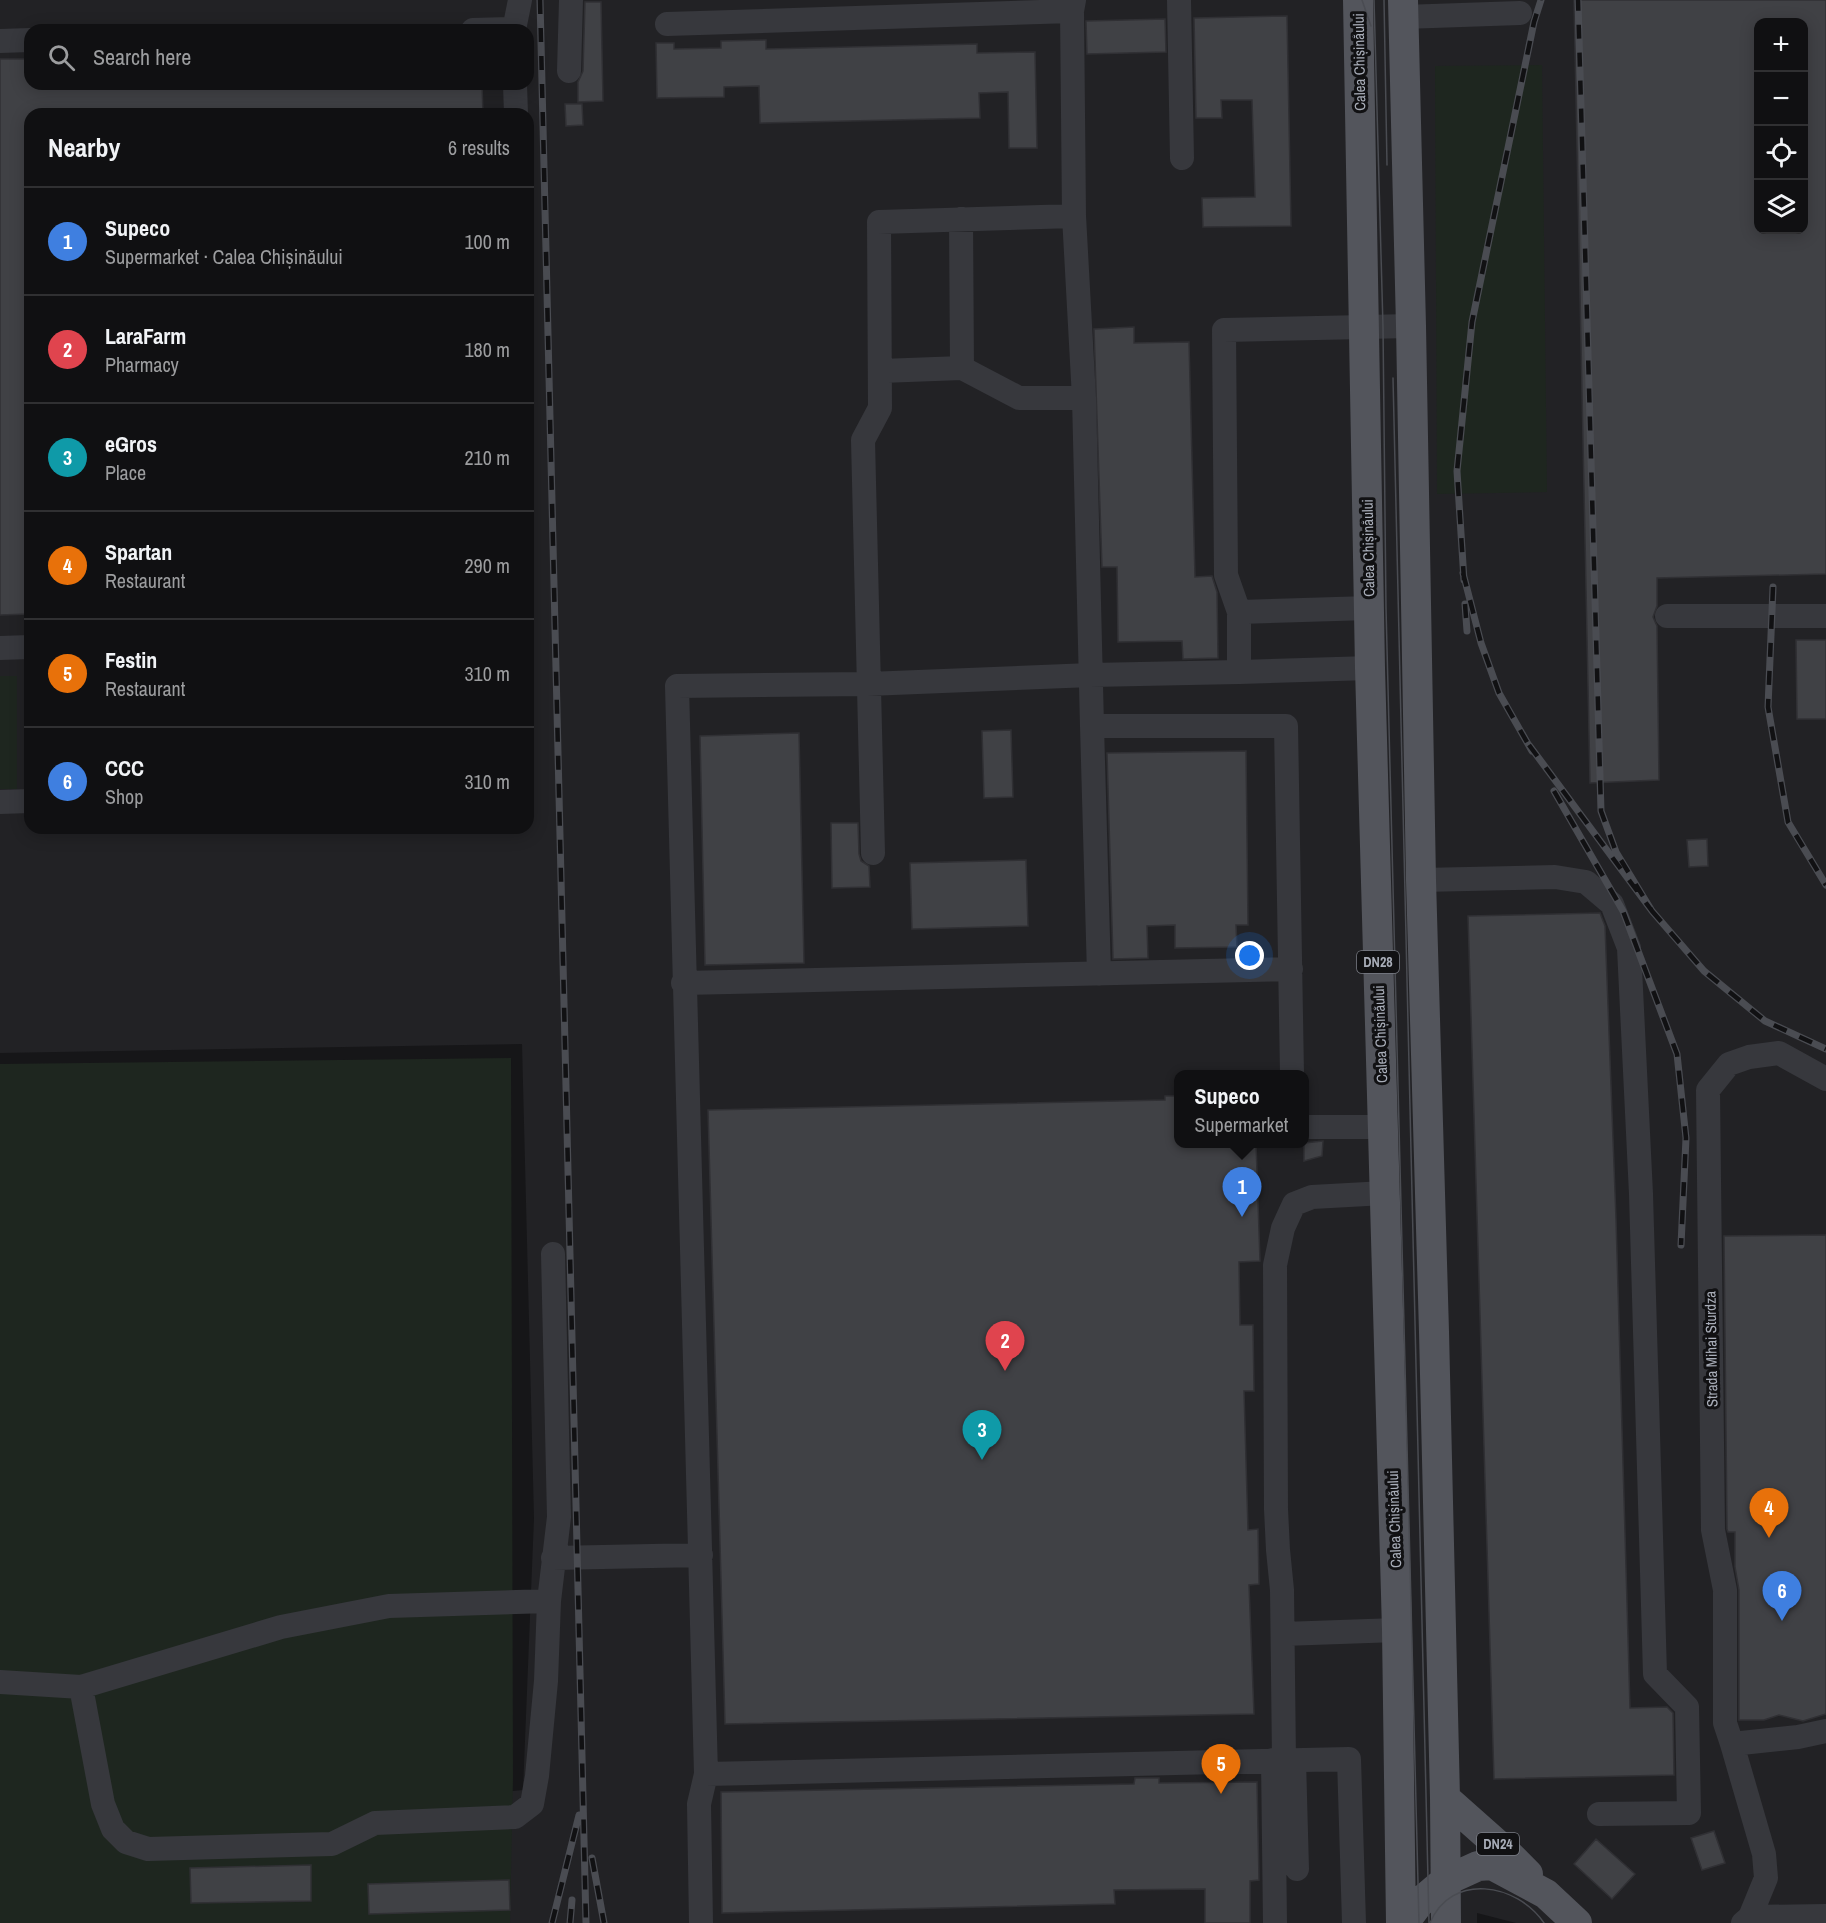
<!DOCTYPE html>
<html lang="en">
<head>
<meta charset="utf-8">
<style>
  :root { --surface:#101012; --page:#1e1e20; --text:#f1f3f6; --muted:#9c9d9f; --line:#303032; --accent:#b45309 }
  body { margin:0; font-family:"Archivo Narrow",sans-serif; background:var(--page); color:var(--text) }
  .controls { position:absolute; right:18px; top:18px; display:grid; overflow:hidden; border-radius:12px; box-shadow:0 3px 15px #0003 }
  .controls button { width:54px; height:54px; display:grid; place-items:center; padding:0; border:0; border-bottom:2px solid var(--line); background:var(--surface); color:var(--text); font:30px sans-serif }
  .you { position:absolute; left:1250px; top:956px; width:21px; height:21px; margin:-15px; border:4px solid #fff; border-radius:50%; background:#1a73e8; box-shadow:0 0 0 9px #1a73e833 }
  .badge { display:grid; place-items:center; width:39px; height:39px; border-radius:50%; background:var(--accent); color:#fff; font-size:20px; font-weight:700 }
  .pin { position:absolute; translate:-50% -50px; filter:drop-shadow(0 2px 3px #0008) }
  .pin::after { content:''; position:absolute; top:32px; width:21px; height:18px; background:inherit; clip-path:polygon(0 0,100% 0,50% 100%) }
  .popup { position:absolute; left:1174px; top:1070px; width:135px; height:78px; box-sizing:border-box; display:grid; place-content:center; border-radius:12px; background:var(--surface); filter:drop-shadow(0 2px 4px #0005); font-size:20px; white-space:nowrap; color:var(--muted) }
  .popup b { font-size:22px; color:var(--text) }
  .popup::after { content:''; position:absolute; left:50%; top:100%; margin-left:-12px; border:12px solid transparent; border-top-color:var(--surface) }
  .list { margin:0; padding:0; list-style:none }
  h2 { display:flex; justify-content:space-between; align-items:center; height:78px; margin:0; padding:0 24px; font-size:26px }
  h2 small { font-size:20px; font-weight:400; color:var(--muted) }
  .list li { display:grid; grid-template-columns:39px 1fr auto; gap:18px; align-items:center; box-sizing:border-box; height:108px; padding:0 24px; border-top:2px solid var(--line) }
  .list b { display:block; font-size:22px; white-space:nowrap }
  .list p { margin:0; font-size:20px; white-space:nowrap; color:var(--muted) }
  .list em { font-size:20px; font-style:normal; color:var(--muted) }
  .icon { flex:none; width:33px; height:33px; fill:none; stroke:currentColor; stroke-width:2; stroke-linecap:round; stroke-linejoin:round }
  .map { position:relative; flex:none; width:1826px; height:1923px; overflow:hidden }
  .search { position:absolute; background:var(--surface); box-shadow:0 3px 15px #0003; left:24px; top:24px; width:510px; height:66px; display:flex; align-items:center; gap:15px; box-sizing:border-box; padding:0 21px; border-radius:18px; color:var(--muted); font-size:22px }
  .panel { position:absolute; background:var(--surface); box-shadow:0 3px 15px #0003; left:24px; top:108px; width:510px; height:726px; border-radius:18px }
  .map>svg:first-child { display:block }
  .built { fill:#222225; fill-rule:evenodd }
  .green { fill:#1e261f }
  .building { fill:#404145; stroke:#303034; stroke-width:1.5; fill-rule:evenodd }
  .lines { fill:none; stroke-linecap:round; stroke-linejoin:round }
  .minor { stroke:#37383d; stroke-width:24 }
  .major { stroke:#53555c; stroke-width:30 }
  .tram { stroke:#4a4c52; stroke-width:1.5 }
  .rail-casing { stroke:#4a4c52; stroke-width:7 }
  .rail { stroke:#111113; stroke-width:4.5; stroke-dasharray:14; stroke-linecap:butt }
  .labels { text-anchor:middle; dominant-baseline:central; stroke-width:6; stroke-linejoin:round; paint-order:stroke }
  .shield { fill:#111113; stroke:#7b7e86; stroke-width:1.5 }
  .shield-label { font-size:14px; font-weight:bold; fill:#a8adb8 }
  .street-label { font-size:15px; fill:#a8adb8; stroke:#111113 }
</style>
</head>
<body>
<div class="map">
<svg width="1826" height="1923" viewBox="0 0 1826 1923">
  <rect width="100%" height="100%" fill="#161618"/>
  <!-- built -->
  <path class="built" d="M0 0H1826V1923H1516L1477 1913V1923H180L178 1825 523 1790 534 1518 522 1044 0 1053ZM1758 22H1804V230H1758ZM30 30H528V84H30ZM30 114H528V828H30ZM1179 1074H1305V1144H1179Z"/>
  <!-- green -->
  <path class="green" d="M1542 65 1547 492 1437 494 1435 66Z
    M0 676H17V789H0Z
    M511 1058 513 1778 510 1923H0V1064Z"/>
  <!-- building -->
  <path class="building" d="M1574 0H1826V574L1657 578V606L1653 617 1657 626 1659 780 1590 783ZM1758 22H1803V230H1758Z
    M585 2H601L603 101 578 102V82L583 71Z
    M1287 16 1291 226 1203 227 1202 198 1255 197 1252 100H1221L1222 118H1196L1194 18Z
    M1165 19 1166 52 1087 54 1086 21Z
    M766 40V49L977 44V53L1035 52 1037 148H1009L1008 92 979 93 980 118 760 123 759 86 724 87V97L657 98 656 43H674V49L721 48V41Z
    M0 59H30V84H482L483 114H30V614L0 615Z
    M565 104H582L583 125 566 126Z
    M1134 327V343L1189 342 1195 577 1212 576 1217 592 1218 658 1183 659 1182 641 1118 642 1117 567H1102L1094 329Z
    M1796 640H1826V719H1797Z
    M1011 730 1013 797 984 798 982 731Z
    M799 733 804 963 705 965 700 736Z
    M1246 751 1248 925H1236L1237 947 1175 948V925L1147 926 1148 958 1113 959 1107 753Z
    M831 823H858L859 854 861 861 869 866 870 887 832 888Z
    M1707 839 1708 866 1689 867 1687 840Z
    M1026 860 1028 926 912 929 910 863Z
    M1600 913 1605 926 1616 1219 1630 1708 1667 1707 1673 1713 1674 1775 1494 1779 1468 916Z
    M1165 1096H1179V1143H1256L1260 1261 1239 1262 1240 1325H1253L1254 1391H1244L1248 1530 1258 1529 1259 1584 1249 1585 1254 1714 725 1724 708 1110 1165 1100Z
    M1323 1141 1322 1156 1304 1161V1143Z
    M1826 1235V1714L1803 1721 1779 1715 1764 1720H1739V1590L1735 1567V1532H1728L1727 1529 1724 1236Z
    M1135 1778H1159V1783L1257 1782 1259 1880 1250 1881V1923H1205V1889L1114 1890 1115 1904 722 1913 721 1792 1134 1784Z
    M1714 1831 1725 1863 1702 1870 1691 1838Z
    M1596 1839 1635 1874 1612 1899 1574 1864Z
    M311 1865V1901L191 1903 190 1868Z
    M509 1880 510 1910 369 1914 368 1884Z"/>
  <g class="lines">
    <!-- minor -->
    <path class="minor" d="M1074 0 1072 11 1074 216 1084 398 1092 726H1286L1292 1074
      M1179 0 1182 158
      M1403 17 1520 13
      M667 24 1072 11
      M473 30 514 29
      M514 30 520 0
      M0 41 30 40
      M569 71 571 0
      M515 84 516 114
      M961 219 962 368
      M881 371 962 368 1019 398H1084
      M1239 612 1369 608
      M1667 616H1826
      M0 648 30 647
      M1370 668 1239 672V612L1226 575 1224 330 1411 326
      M1092 726 1099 974
      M0 802 30 801
      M873 853 863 440 880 408 879 222 1074 216
      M1421 880 1555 877 1586 882 1612 904 1629 948 1641 1194 1655 1674 1687 1707 1689 1813 1599 1814
      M683 983 1291 969
      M1305 1127H1383
      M553 1558 701 1555
      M1283 1634 1397 1630
      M0 1682 81 1687 281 1627 389 1606 549 1601
      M81 1687 103 1804 113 1829 126 1842 148 1849 332 1844 375 1823 515 1817 532 1804 537 1776 546 1681 549 1601 559 1517 553 1254
      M1732 1744 1725 1723V1590L1713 1530 1708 1090 1729 1064 1749 1057 1779 1053 1826 1079
      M1273 1760 1275 1923
      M1284 1760 1282 1590 1278 1550 1276 1509 1275 1265 1283 1228 1294 1204 1312 1197 1385 1193
      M1294 1760 1297 1869
      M706 1774C698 1411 685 1049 677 686L868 684 1091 675 1239 672
      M1750 1917 1826 1916
      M701 1923 699 1804 706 1774 1349 1759 1354 1923
      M1743 1923 1750 1917 1766 1878 1764 1854 1732 1744 1798 1737 1826 1731"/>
    <!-- major -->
    <path class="major" d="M1358 0 1370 668 1397 1630 1401 1923
      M1403 0 1411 326 1421 880 1434 1332 1445 1798 1446 1923
      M1445 1798 1507 1853 1528 1874
      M1404 1923 1419 1903 1445 1881 1478 1866 1492 1865 1546 1894 1577 1923"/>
    <!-- tram -->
    <path class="tram" d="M1362 0 1371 26
      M1374 0 1383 327 1386 608 1419 1923
      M1384 0 1387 165
      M1393 378 1429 1923
      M1430 1923C1451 1872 1517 1883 1544 1923"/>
    <defs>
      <path id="rail" d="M540 0 586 1923
        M1463 573 1481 643 1499 693 1532 751
        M1464 580 1457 471 1472 322 1534 22 1541 0
        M1773 587 1768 707 1788 822 1826 885
        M1465 604 1467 631
        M1529 745 1652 911 1616 852 1601 811 1578 0
        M1554 791 1623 911 1677 1054 1686 1138 1681 1245
        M1652 911 1704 971 1765 1021 1826 1049
        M592 1858 604 1923
        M552 1923 579 1815
        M570 1923 572 1900"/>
    </defs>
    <!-- rail casing -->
    <use href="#rail" class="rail-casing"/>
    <!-- rail -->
    <use href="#rail" class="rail"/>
  </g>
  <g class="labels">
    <!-- shield labels -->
    <g class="shield">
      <rect x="1357" y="951" width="42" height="22" rx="4.5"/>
      <rect x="1477" y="1833" width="42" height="22" rx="4.5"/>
    </g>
    <g class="shield-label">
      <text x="1378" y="962">DN28</text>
      <text x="1498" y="1844">DN24</text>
    </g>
    <!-- street labels -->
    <g class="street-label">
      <text transform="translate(1359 62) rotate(-91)">Calea Chișinăului</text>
      <text transform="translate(1368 548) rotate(-91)">Calea Chișinăului</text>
      <text transform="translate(1380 1034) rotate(-92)">Calea Chișinăului</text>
      <text transform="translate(1711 1349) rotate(-91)">Strada Mihai Sturdza</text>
      <text transform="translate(1394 1519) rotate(-92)">Calea Chișinăului</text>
    </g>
  </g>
</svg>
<div class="controls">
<button>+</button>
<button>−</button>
<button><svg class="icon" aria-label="locate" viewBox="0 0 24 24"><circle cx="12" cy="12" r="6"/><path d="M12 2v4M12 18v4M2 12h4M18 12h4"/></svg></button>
<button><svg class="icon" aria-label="layers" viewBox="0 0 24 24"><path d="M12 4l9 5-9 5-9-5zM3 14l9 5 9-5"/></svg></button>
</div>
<div class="you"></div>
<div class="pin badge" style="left:1242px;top:1217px;background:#3f7fe0">1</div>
<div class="popup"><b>Supeco</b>Supermarket</div>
<div class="pin badge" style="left:1005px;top:1371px;background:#e0444e">2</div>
<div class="pin badge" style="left:982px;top:1460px;background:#0f9aa8">3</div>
<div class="pin badge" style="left:1769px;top:1538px;background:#e8710a">4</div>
<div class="pin badge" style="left:1221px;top:1794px;background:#e8710a">5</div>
<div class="pin badge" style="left:1782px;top:1621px;background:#3f7fe0">6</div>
<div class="search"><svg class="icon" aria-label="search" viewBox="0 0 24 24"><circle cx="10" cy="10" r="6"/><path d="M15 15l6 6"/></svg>Search here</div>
<section class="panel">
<h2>Nearby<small>6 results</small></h2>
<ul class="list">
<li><span class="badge" style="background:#3f7fe0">1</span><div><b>Supeco</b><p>Supermarket · Calea Chișinăului</p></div><em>100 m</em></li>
<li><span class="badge" style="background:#e0444e">2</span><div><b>LaraFarm</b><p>Pharmacy</p></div><em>180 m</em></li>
<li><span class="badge" style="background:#0f9aa8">3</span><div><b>eGros</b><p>Place</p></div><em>210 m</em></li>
<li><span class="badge" style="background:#e8710a">4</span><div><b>Spartan</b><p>Restaurant</p></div><em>290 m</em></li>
<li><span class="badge" style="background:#e8710a">5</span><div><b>Festin</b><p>Restaurant</p></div><em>310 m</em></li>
<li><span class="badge" style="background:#3f7fe0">6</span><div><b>CCC</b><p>Shop</p></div><em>310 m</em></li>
</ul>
</section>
</div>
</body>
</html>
